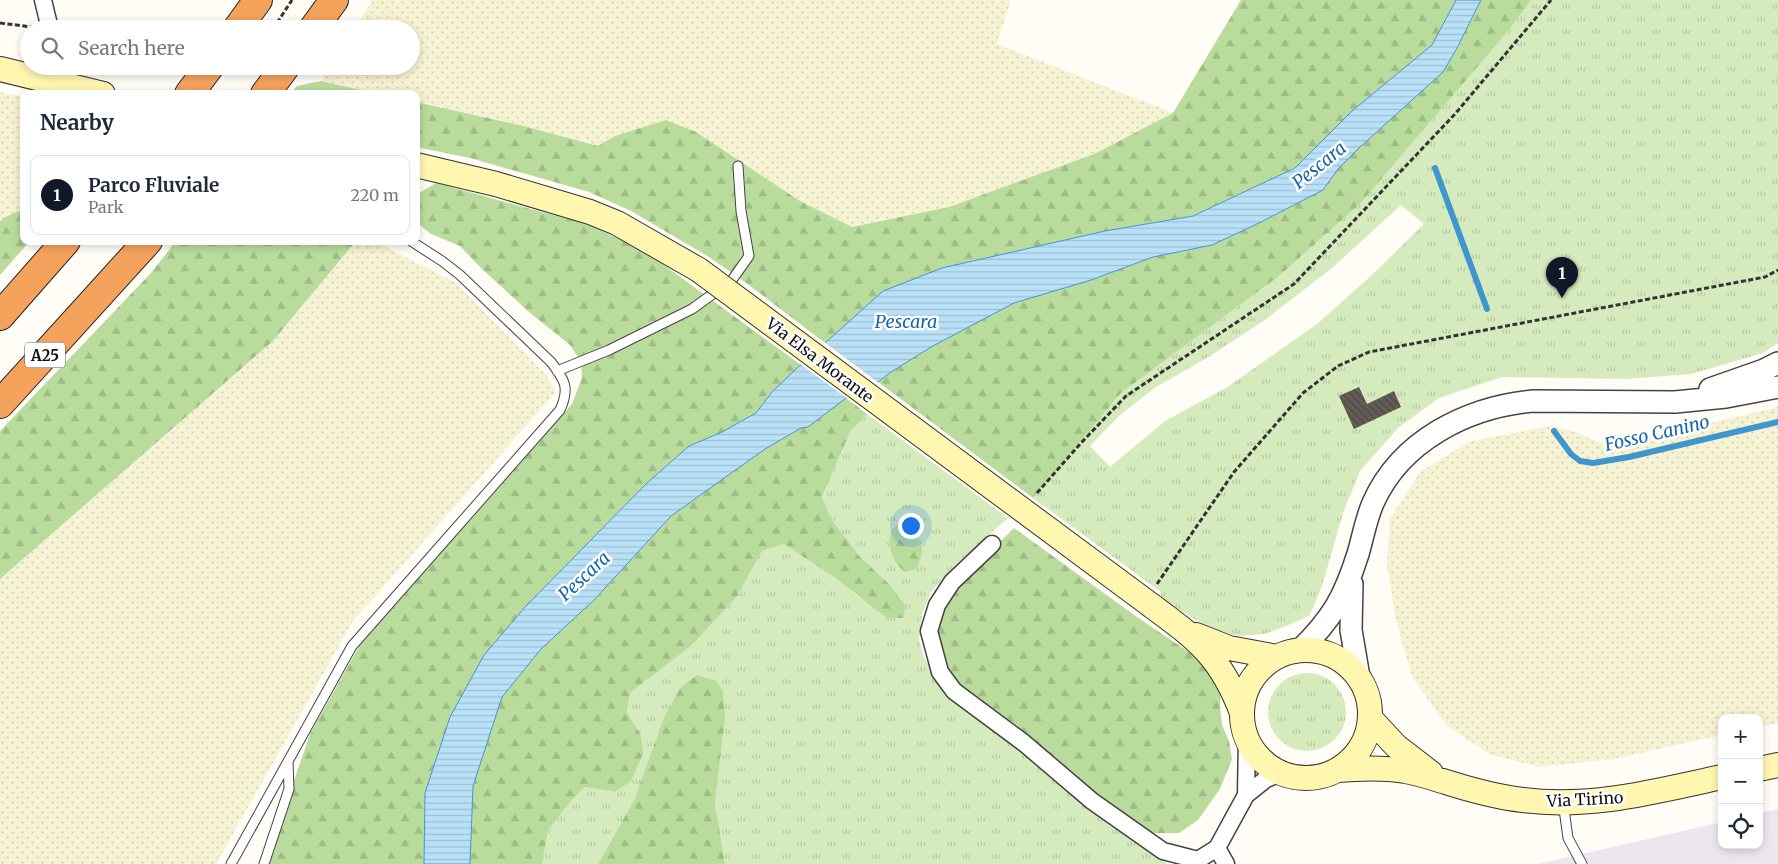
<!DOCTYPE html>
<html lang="en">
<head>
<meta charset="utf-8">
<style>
  :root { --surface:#fff; --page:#f6f6f7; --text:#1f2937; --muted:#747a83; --line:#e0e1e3; --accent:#111827 }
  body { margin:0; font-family:Merriweather,serif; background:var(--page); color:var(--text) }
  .controls { position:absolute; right:15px; bottom:15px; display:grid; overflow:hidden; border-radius:10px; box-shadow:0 2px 8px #0003 }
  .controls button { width:45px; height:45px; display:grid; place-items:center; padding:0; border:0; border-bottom:1px solid var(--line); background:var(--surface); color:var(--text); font:25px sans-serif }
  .you { position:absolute; left:910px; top:525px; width:18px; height:18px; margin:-12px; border:4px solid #fff; border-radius:50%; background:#1a73e8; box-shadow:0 0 0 8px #1a73e833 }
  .badge { display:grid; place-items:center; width:32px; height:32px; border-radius:50%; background:var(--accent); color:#fff; font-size:16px; font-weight:700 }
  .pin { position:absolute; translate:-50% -41px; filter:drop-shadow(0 1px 2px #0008) }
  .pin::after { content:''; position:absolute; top:26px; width:18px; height:15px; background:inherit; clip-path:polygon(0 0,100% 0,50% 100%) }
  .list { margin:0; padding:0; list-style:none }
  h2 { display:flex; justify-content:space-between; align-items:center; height:65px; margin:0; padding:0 20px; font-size:21px }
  h2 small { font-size:16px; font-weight:400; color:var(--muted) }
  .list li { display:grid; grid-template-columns:32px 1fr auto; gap:15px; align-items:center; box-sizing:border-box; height:80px; margin:0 10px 10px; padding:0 10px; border:1px solid var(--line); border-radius:10px }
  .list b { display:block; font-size:19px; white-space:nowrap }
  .list p { margin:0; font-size:16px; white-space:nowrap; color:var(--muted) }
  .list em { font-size:16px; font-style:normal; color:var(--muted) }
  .icon { flex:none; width:28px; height:28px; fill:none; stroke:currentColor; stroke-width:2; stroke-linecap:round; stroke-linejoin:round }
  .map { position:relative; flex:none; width:1778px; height:864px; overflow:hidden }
  .search { position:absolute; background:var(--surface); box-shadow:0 2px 8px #0003; left:20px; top:20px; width:400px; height:55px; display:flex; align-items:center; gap:12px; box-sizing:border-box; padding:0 18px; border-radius:28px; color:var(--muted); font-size:19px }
  .panel { position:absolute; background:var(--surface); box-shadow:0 2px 8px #0003; left:20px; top:90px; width:400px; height:155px; border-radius:10px }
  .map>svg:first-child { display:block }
  .industrial { fill:#eee6ef }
  .farmland { fill:url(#farmland-dots) }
  .grass { fill:url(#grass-tufts); fill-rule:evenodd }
  .forest { fill:url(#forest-firs) }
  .water { fill:url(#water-rules); stroke:#3f96cf }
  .pier { fill:#fffdf5 }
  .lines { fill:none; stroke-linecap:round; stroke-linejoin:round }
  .stream { stroke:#3f96cf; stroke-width:6 }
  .building { fill:url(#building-back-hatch) }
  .service-casing { stroke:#444; stroke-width:11 }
  .minor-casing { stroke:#444; stroke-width:19 }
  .tertiary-casing { stroke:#444; stroke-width:24 }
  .secondary-casing { stroke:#333; stroke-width:26 }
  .motorway-casing { stroke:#222; stroke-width:30 }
  .path { stroke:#333; stroke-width:3; stroke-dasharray:5 2.5; stroke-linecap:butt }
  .service { stroke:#fff; stroke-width:9 }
  .minor { stroke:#fff; stroke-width:16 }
  .tertiary { stroke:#fff; stroke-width:21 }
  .secondary { stroke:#fff6b0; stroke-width:24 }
  .motorway { stroke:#f5a25d; stroke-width:28 }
  .secondary-bridge-casing { stroke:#333; stroke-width:26; stroke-linecap:butt }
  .secondary-bridge { stroke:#fff6b0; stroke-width:24 }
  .labels { text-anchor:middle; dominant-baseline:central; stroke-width:5; stroke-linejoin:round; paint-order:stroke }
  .shield { fill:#fff; stroke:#585858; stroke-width:1 }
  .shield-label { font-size:15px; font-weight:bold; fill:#111 }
  .street-label { font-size:16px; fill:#111; stroke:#fff }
  .water-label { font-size:18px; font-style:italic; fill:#1768a6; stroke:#fff }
</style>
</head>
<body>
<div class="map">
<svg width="1778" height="864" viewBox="0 0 1778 864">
  <defs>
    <pattern id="farmland-dots" width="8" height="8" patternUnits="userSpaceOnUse" patternTransform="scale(1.25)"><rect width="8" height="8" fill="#f6f3d4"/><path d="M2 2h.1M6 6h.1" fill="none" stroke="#d2cfb5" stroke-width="1.8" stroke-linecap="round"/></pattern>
    <pattern id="grass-tufts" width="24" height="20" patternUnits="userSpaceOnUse" patternTransform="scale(1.25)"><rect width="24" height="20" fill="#d5ebbd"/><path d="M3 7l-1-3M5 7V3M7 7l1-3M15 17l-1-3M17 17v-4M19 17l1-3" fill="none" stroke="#b6c8a1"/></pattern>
    <pattern id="forest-firs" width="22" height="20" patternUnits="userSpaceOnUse" patternTransform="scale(1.25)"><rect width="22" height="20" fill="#b9dc9c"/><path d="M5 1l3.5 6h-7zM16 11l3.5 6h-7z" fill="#9ebc85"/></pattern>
    <pattern id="water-rules" width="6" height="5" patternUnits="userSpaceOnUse" patternTransform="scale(1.25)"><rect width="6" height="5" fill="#b9e0f7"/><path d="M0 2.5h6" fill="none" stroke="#9ebfd3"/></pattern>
    <pattern id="building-back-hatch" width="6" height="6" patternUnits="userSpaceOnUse" patternTransform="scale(1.25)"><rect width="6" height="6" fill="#5a524d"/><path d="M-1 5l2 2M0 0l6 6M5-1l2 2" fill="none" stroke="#6d6662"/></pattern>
  </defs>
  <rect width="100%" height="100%" fill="#fffdf5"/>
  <!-- industrial -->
  <path class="industrial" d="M1778 809V864H1538L1722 822V845H1759V813Z"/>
  <!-- farmland -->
  <path class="farmland" d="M373 0H1011L997 44 1173 113 1094 154 949 207 852 227 800 201 696 132 615 136 598 146 524 126 416 102V94H379L321 81 330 66H411V29H354Z
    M0 92 24 97V209L3 218 0 222Z
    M356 241H374L455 282 546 375 556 392 353 621 216 864H0V579L273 341Z
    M1778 407V723L1759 727V718H1722V735L1613 759 1540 767 1491 755 1447 726 1412 677 1396 620 1387 565 1390 519 1421 471 1471 441 1551 426 1575 432 1610 447Z"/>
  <!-- grass -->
  <path class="grass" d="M1531 0H1778V343L1763 353 1691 374 1626 379 1502 377 1439 398 1398 428 1360 471 1343 513 1322 586 1310 615 1291 624 1265 634 1239 636 1209 628 1161 598V592L1033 498 1121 393 1279 276 1360 204 1510 29ZM1401 205 1424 224 1372 275 1317 324 1226 388 1165 421 1110 467 1090 446 1120 415 1156 387 1210 356 1265 320 1332 268Z
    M867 414 1008 518 955 565 931 592 922 614 919 640 924 657 938 684 1014 744 1088 806 1168 864H725L715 803 725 719 680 688 664 717 634 800 598 864H542L548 831 571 801 585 787 615 792 641 735 627 712 630 693 691 646 736 598 762 551 784 544 835 578 864 601 888 583 860 558 832 520 822 497 850 432Z
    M1268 712a39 39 0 1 1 78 0a39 39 0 1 1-78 0Z"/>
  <!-- forest -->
  <path class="forest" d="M1241 0H1456L1432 45 1352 111 1295 168 1192 216 1105 231 942 268 840 330 825 343 749 285 709 257 631 211 589 192 470 158 416 147V102L524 126 598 146 615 136 666 120 696 132 800 201 852 227 949 207 1094 154 1173 113Z
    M1481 0H1531L1510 29 1360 204 1279 276 1121 393 1033 498 878 382 891 372 931 347 1014 302 1091 280 1153 257 1212 245 1259 223 1323 190 1338 169 1360 147 1443 72 1457 48Z
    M321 81 379 94H291L297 86Z
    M436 183 586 224 642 249 801 365 772 392 756 413 722 432 689 446 646 484 526 606 450 717 425 793 424 864H270L275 837 310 734 361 643 572 404 582 378 581 362 570 345 529 312 482 269 460 246 431 234 416 222V195Z
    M24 209V241H30L0 275V222L3 218Z
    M176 241H356L273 341 0 579V431L151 273Z
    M846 398 867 414 850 432 822 497 832 520 860 557 888 583 905 605 904 618H887L835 578 784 544 762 551 736 598 691 646 630 693 627 712 641 735 643 754 631 781 615 792 585 787 571 801 548 831 542 864H470L473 786 502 697 541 649 594 600 671 516 765 449 801 428 808 427Z
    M900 522C920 536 929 545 916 569L905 572C894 564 885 545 892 531 893 528 898 524 900 522Z
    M1014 528 1137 617 1208 665 1221 690 1220 706 1222 725 1229 741 1232 759 1220 789 1198 820 1179 833H1154L1133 823 953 682 940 653 937 629 947 599 974 568Z
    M697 675 716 681 723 691 725 719 715 803 725 864H598L634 800 664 717 680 688Z"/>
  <!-- water -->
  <path class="water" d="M1456 0H1481L1457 48 1443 72 1360 147 1338 169 1323 190 1259 223 1212 245 1153 257 1091 280 1014 303 931 347 891 372 878 382 846 398 808 427 801 428 765 449 671 516 594 600 541 649 502 697 473 786 470 864H424L425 793 450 717 484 655 526 606 646 484 689 446 722 432 756 413 772 392 795 370 883 291 942 268 1105 231 1193 216 1295 168 1352 111 1432 45Z"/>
  <!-- pier -->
  <path class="pier" d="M823 341 880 384 849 400 799 363Z"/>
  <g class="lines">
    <!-- stream -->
    <path class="stream" d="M1435 168 1487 309
      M1554 431 1571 454 1580 461 1593 463 1629 457 1778 422"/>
  </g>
  <!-- building -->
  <path class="building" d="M1359 387 1367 404 1394 391 1401 407 1354 429 1339 396Z"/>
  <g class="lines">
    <defs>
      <path id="service" d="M557 371 609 350 692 309 732 280 749 256 741 211 738 166
        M1563 802 1568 838 1582 864
        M231 864 352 646 560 410C570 388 565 380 551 362L460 275 442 261 411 241
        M264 864 289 789 288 761"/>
      <path id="minor" d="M43 0 50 29
        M992 544 952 582 937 605 929 631 940 672 954 691 1024 743 1092 801 1163 851 1198 860 1217 848 1246 795 1266 779 1281 773
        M1246 795 1247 738
        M1217 848 1226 864"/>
      <path id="tertiary" d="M1710 389 1764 370 1778 363
        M1352 584 1351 630 1359 677
        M1299 651C1332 619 1344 598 1358 554 1363 537 1366 519 1373 503 1401 440 1468 407 1533 401L1675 402 1726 397 1778 387"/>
      <path id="secondary" d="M0 69 103 94
        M416 165 496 184 590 212 617 223 699 270
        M1152 606C1198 640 1221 657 1242 713
        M1196 635 1229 648 1277 657
        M1242 714a64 64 0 1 1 128 0a64 64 0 1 1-128 0Z
        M1370 718 1396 746 1431 773
        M1759 769 1778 765
        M1337 770C1360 768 1383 767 1405 771 1419 773 1432 778 1446 782 1471 790 1497 797 1523 800 1591 809 1656 791 1722 777"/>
      <path id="motorway" d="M237 29 258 0
        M313 29 334 0
        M189 94 210 66
        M265 94 286 66
        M0 316 66 241
        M0 404 148 241"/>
    </defs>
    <!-- service casing -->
    <use href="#service" class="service-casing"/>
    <!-- minor casing -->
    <use href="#minor" class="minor-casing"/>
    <!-- tertiary casing -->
    <use href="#tertiary" class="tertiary-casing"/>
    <!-- secondary casing -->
    <use href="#secondary" class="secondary-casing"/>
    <!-- motorway casing -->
    <use href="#motorway" class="motorway-casing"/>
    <!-- path -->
    <path class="path" d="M0 23 32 27
      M273 29 292 0
      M1037 493 1081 443 1126 396 1294 284 1455 114 1551 0
      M1157 584 1234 472 1303 393 1338 366 1369 352 1765 277 1778 270"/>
    <!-- service -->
    <use href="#service" class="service"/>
    <!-- minor -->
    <use href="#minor" class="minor"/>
    <!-- tertiary -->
    <use href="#tertiary" class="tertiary"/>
    <!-- secondary -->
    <use href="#secondary" class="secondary"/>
    <!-- motorway -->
    <use href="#motorway" class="motorway"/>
    <defs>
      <path id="secondary-bridge" d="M699 270 1152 606"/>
    </defs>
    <!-- secondary-bridge casing -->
    <use href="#secondary-bridge" class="secondary-bridge-casing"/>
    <!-- secondary-bridge -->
    <use href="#secondary-bridge" class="secondary-bridge"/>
  </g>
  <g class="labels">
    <!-- shield labels -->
    <rect class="shield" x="25" y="342.5" width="40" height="25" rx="4"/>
    <g class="shield-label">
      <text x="45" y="355">A25</text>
    </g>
    <!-- street labels -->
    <g class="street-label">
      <text transform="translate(820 360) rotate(37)">Via Elsa Morante</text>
      <text transform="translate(1585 799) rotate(-3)">Via Tirino</text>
    </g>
    <!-- water labels -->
    <g class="water-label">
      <text transform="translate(1319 165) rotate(-39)">Pescara</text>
      <text x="906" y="321">Pescara</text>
      <text transform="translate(1657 433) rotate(-13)">Fosso Canino</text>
      <text transform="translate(584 576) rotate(-43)">Pescara</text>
    </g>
  </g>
</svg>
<div class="controls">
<button>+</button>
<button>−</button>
<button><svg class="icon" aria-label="locate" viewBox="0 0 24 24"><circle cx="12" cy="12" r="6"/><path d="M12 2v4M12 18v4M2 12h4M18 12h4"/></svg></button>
</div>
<div class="you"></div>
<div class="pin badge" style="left:1562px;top:298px">1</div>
<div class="search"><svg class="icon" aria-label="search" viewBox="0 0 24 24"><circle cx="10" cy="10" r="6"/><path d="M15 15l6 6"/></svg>Search here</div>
<section class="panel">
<h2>Nearby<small></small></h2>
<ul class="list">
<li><span class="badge">1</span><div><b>Parco Fluviale</b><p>Park</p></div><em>220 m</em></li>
</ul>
</section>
</div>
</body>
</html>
